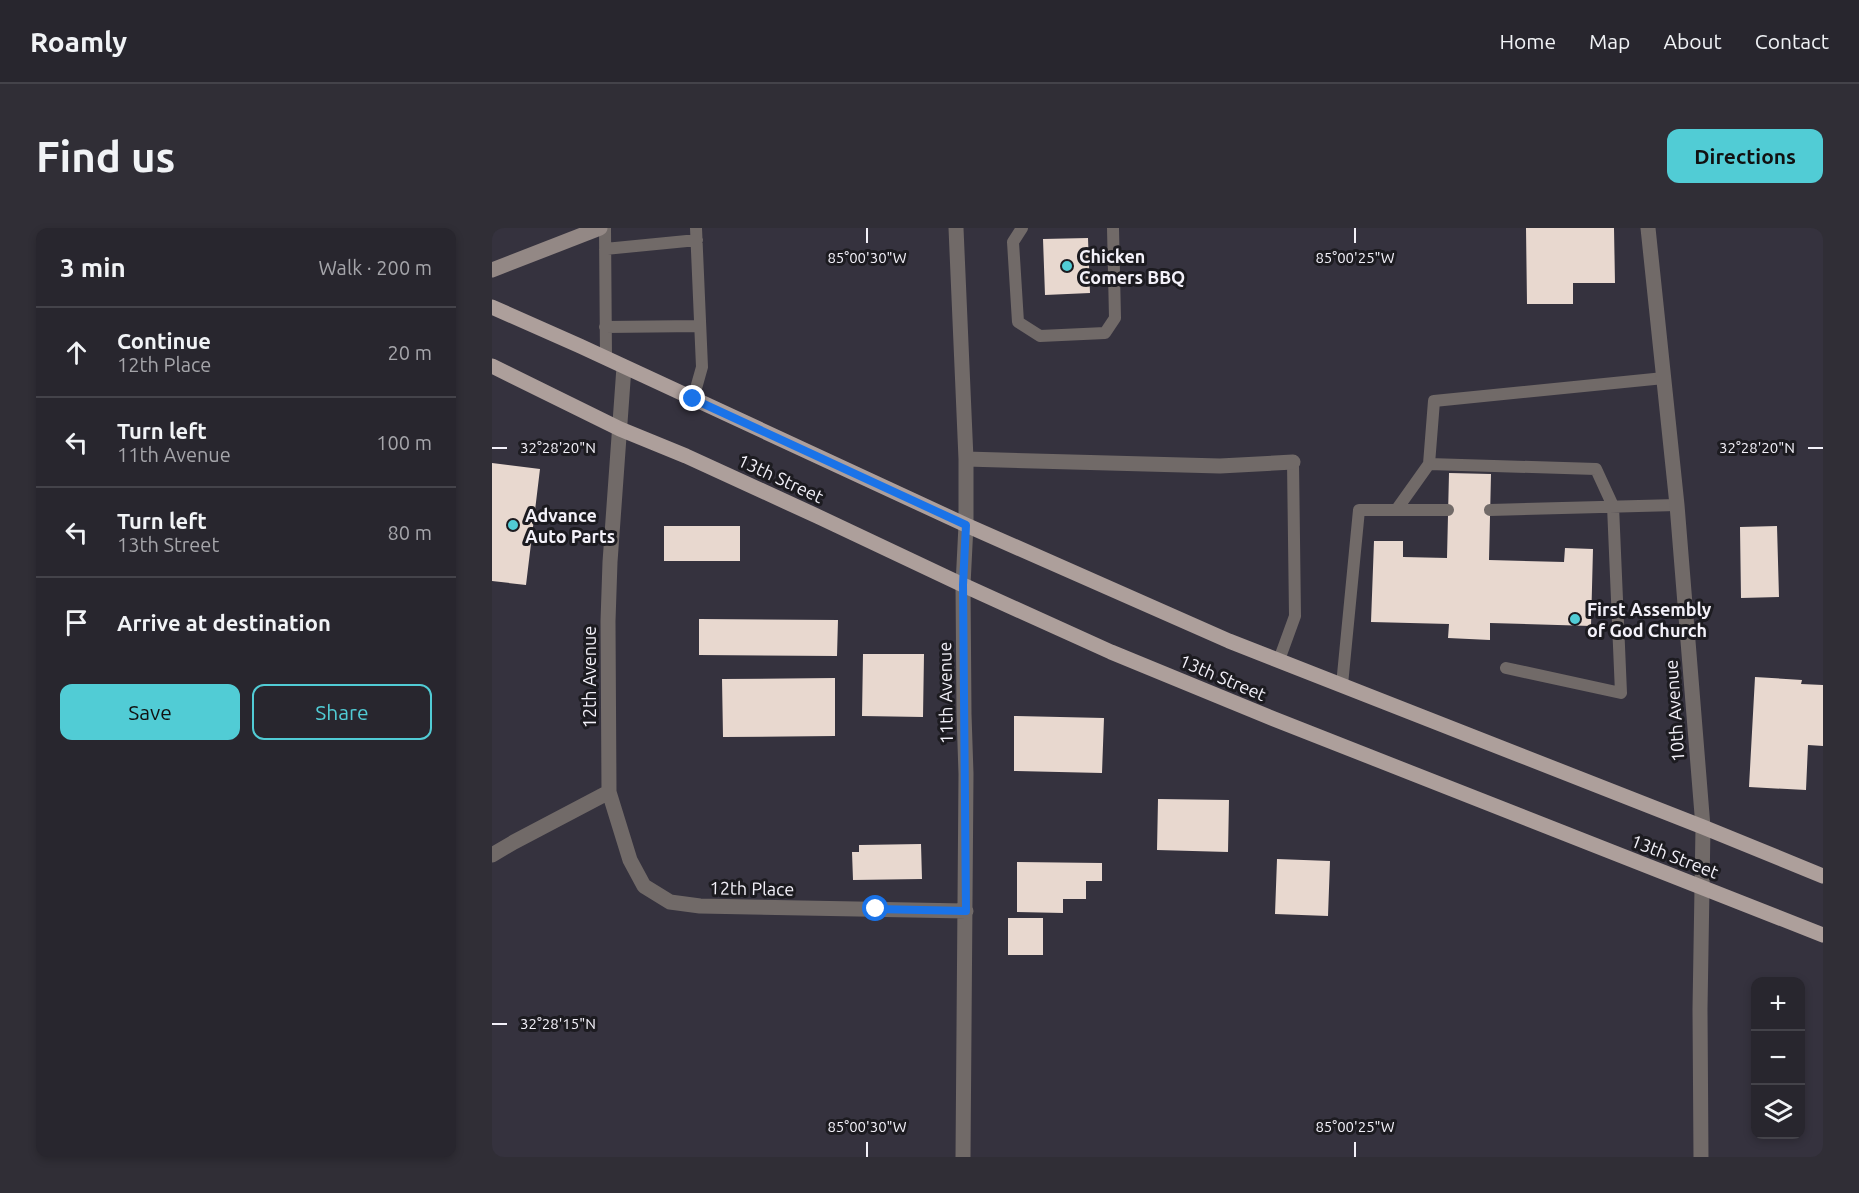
<!DOCTYPE html>
<html lang="en">
<head>
<meta charset="utf-8">
<style>
  :root { --surface:#28262e; --page:#302e36; --text:#f1f3f6; --muted:#a5a5aa; --line:#44434a; --accent:#51ccd5 }
  body { margin:0; font-family:Ubuntu,sans-serif; background:var(--page); color:var(--text) }
  .controls { position:absolute; right:18px; bottom:18px; display:grid; overflow:hidden; border-radius:12px; box-shadow:0 3px 9px #0003 }
  .controls button { width:54px; height:54px; display:grid; place-items:center; padding:0; border:0; border-bottom:2px solid var(--line); background:var(--surface); color:var(--text); font:30px sans-serif }
  .stop { position:absolute; width:18px; height:18px; margin:-14px; border:4px solid #1a73e8; border-radius:50%; background:#fff }
  .stop.end { background:#1a73e8; border-color:#fff; box-shadow:0 2px 6px #0008 }
  .list { margin:0; padding:0; list-style:none }
  h2 { display:flex; justify-content:space-between; align-items:center; height:78px; margin:0; padding:0 24px; font-size:26px }
  h2 small { font-size:20px; font-weight:400; color:var(--muted) }
  .list li { display:grid; grid-template-columns:39px 1fr auto; gap:18px; align-items:center; box-sizing:border-box; height:90px; padding:0 24px; border-top:2px solid var(--line) }
  .list b { display:block; font-size:22px; white-space:nowrap }
  .list p { margin:0; font-size:20px; white-space:nowrap; color:var(--muted) }
  .list em { font-size:20px; font-style:normal; color:var(--muted) }
  .actions { display:flex; gap:12px; padding:18px 24px }
  .actions a { flex:1; padding:14px 0; border:2px solid var(--accent); border-radius:12px; text-align:center; font-size:21px; color:var(--accent) }
  .actions .main { background:var(--accent); color:#111 }
  .icon { flex:none; width:33px; height:33px; fill:none; stroke:currentColor; stroke-width:2; stroke-linecap:round; stroke-linejoin:round }
  .map { position:relative; flex:none; width:1331px; height:929px; overflow:hidden; border-radius:12px }
  header { display:flex; align-items:center; gap:36px; box-sizing:border-box; height:84px; padding:0 30px; background:var(--surface); border-bottom:2px solid var(--line) }
  header strong { font-size:28px }
  nav { display:flex; gap:33px; margin-inline-start:auto; font-size:21px }
  .intro { display:flex; align-items:center; justify-content:space-between; box-sizing:border-box; height:144px; padding:0 36px }
  h1 { margin:0; font-size:42px }
  .button { padding:15px 27px; border-radius:12px; background:var(--accent); color:#111; font-size:21px; font-weight:700 }
  main { display:flex; gap:36px; padding:0 36px }
  aside { flex:1; background:var(--surface); border-radius:12px; box-shadow:0 3px 9px #0003 }
  .map>svg:first-child { display:block }
  .building { fill:#e8d8cf }
  .lines { fill:none; stroke-linecap:round; stroke-linejoin:round }
  .lane { stroke:#716a68; stroke-width:12 }
  .street { stroke:#716a68; stroke-width:15 }
  .secondary { stroke:#938885; stroke-width:15 }
  .primary { stroke:#ad9f9b; stroke-width:15 }
  .route { stroke:#1a73e8; stroke-width:8 }
  .ticks { fill:none; stroke:#f3f1f9; stroke-width:2 }
  .poi-dot { fill:#51ccd5; stroke:#1c1b20; stroke-width:2 }
  .labels { text-anchor:middle; dominant-baseline:central; stroke-width:6; stroke-linejoin:round; paint-order:stroke }
  .poi-label { font-size:18px; font-weight:bold; fill:#f3f1f9; stroke:#1c1b20; text-anchor:start }
  .street-label { font-size:18px; fill:#f3f1f9; stroke:#1c1b20 }
  .ticks-label { font-size:15px; text-anchor:middle; fill:#f3f1f9; stroke:#1c1b20; stroke-width:6; stroke-linejoin:round; paint-order:stroke }
</style>
</head>
<body>
<header>
<strong>Roamly</strong>
<nav><a>Home</a><a>Map</a><a>About</a><a>Contact</a></nav>
</header>
<div class="intro"><h1>Find us</h1><a class="button">Directions</a></div>
<main>
<aside>
<h2>3 min<small>Walk · 200 m</small></h2>
<ul class="list">
<li><svg class="icon" aria-label="ahead" viewBox="0 0 24 24"><path d="M12 20V5M6 11l6-6 6 6"/></svg><div><b>Continue</b><p>12th Place</p></div><em>20 m</em></li>
<li><svg class="icon" aria-label="left" viewBox="0 0 24 24"><path d="M17 20v-9H6M10 6l-5 5 5 5"/></svg><div><b>Turn left</b><p>11th Avenue</p></div><em>100 m</em></li>
<li><svg class="icon" aria-label="left" viewBox="0 0 24 24"><path d="M17 20v-9H6M10 6l-5 5 5 5"/></svg><div><b>Turn left</b><p>13th Street</p></div><em>80 m</em></li>
<li><svg class="icon" aria-label="arrive" viewBox="0 0 24 24"><path d="M6 21V4h12l-3 4 3 4H6"/></svg><div><b>Arrive at destination</b></div></li>
</ul>
<div class="actions"><a class="main">Save</a><a>Share</a></div>
</aside>
<div class="map">
<svg width="1331" height="929" viewBox="0 0 1331 929">
  <rect width="100%" height="100%" fill="#35323e"/>
  <!-- building -->
  <path class="building" d="M1034 0H1122L1123 55H1081V76H1035Z
    M596 10 598 65 553 67 551 11Z
    M0 235 48 241 34 357 0 353Z
    M957 245 999 246 997 332 1072 334 1073 320 1101 321 1099 398 998 395V412L956 410 957 396 879 394 882 313H911V329L955 330Z
    M172 298H248V333H172Z
    M1285 298 1287 369 1249 370 1248 299Z
    M207 391 346 392 345 428 207 427Z
    M371 426H432L431 489 370 488Z
    M1263 449 1310 452 1309 456 1331 457V518L1316 517 1314 562 1257 559Z
    M343 450V508L231 509 230 451Z
    M522 488 612 490 610 545 522 543Z
    M666 571 737 572 736 624 665 622Z
    M429 616 430 651 361 652 360 624H367V617Z
    M785 631 838 633 836 688 783 686Z
    M525 634 610 635V653H594V671H571V685L525 684Z
    M516 690H551V727H516Z"/>
  <g class="lines">
    <!-- lane -->
    <path class="lane" d="M113 0 114 130
      M530 0 521 14 526 94 548 108 613 105 623 90 621 0
      M113 21 205 12
      M113 99 208 98
      M201 171 210 139 204 0
      M905 281 937 236
      M998 282 1185 277
      M787 432 803 388 801 234
      M1014 440 1129 465 1121 278 1104 241 937 236 942 173 1172 150
      M850 457 867 282H956"/>
    <!-- street -->
    <path class="street" d="M464 0 474 231V297L471 357 472 486 474 546 471 929
      M1156 0 1185 277 1211 599 1208 781 1209 929
      M132 139 118 334 116 393 117 564 138 632 152 658 178 674 208 678 474 683
      M474 231 728 238 801 234
      M0 627 22 614 117 564"/>
    <!-- secondary -->
    <path class="secondary" d="M0 42 108 0"/>
    <!-- primary -->
    <path class="primary" d="M0 79 88 118 474 297 737 413 1211 599 1331 648
      M0 138 128 201 194 228 327 289 471 357 619 424 782 491 1331 707"/>
  </g>
  <g class="lines">
    <!-- route -->
    <path class="route" d="M201 171 474 297 471 357 474 683 384 681"/>
  </g>
  <!-- ticks -->
  <path class="ticks" d="M375 0V15M863 0V15M0 220H15M1316 220H1331M0 796H15M375 914V929M863 914V929"/>
  <!-- markers -->
  <g class="poi-dot">
    <circle cx="575" cy="38" r="6"/>
    <circle cx="21" cy="297" r="6"/>
    <circle cx="1083" cy="391" r="6"/>
  </g>
  <g class="labels">
    <!-- poi labels -->
    <g class="poi-label">
      <text x="587" y="28">Chicken<tspan x="587" dy="21">Comers BBQ</tspan></text>
      <text x="33" y="287">Advance<tspan x="33" dy="21">Auto Parts</tspan></text>
      <text x="1095" y="381">First Assembly<tspan x="1095" dy="21">of God Church</tspan></text>
    </g>
    <!-- street labels -->
    <g class="street-label">
      <text transform="translate(289 250) rotate(25)">13th Street</text>
      <text transform="translate(97 449) rotate(-90)">12th Avenue</text>
      <text transform="translate(731 449) rotate(23)">13th Street</text>
      <text transform="translate(453 465) rotate(-91)">11th Avenue</text>
      <text transform="translate(1182 483) rotate(-94)">10th Avenue</text>
      <text transform="translate(1183 628) rotate(21)">13th Street</text>
      <text transform="translate(260 660) rotate(1)">12th Place</text>
    </g>
  </g>
  <g class="ticks-label">
    <text x="375" y="35">85°00'30"W</text>
    <text x="863" y="35">85°00'25"W</text>
    <text x="66" y="225">32°28'20"N</text>
    <text x="1265" y="225">32°28'20"N</text>
    <text x="66" y="801">32°28'15"N</text>
    <text x="375" y="904">85°00'30"W</text>
    <text x="863" y="904">85°00'25"W</text>
  </g>
</svg>
<div class="controls">
<button>+</button>
<button>−</button>
<button><svg class="icon" aria-label="layers" viewBox="0 0 24 24"><path d="M12 4l9 5-9 5-9-5zM3 14l9 5 9-5"/></svg></button>
</div>
<div class="stop" style="left:384px;top:681px"></div>
<div class="stop end" style="left:201px;top:171px"></div>
</div>
</main>
</body>
</html>
